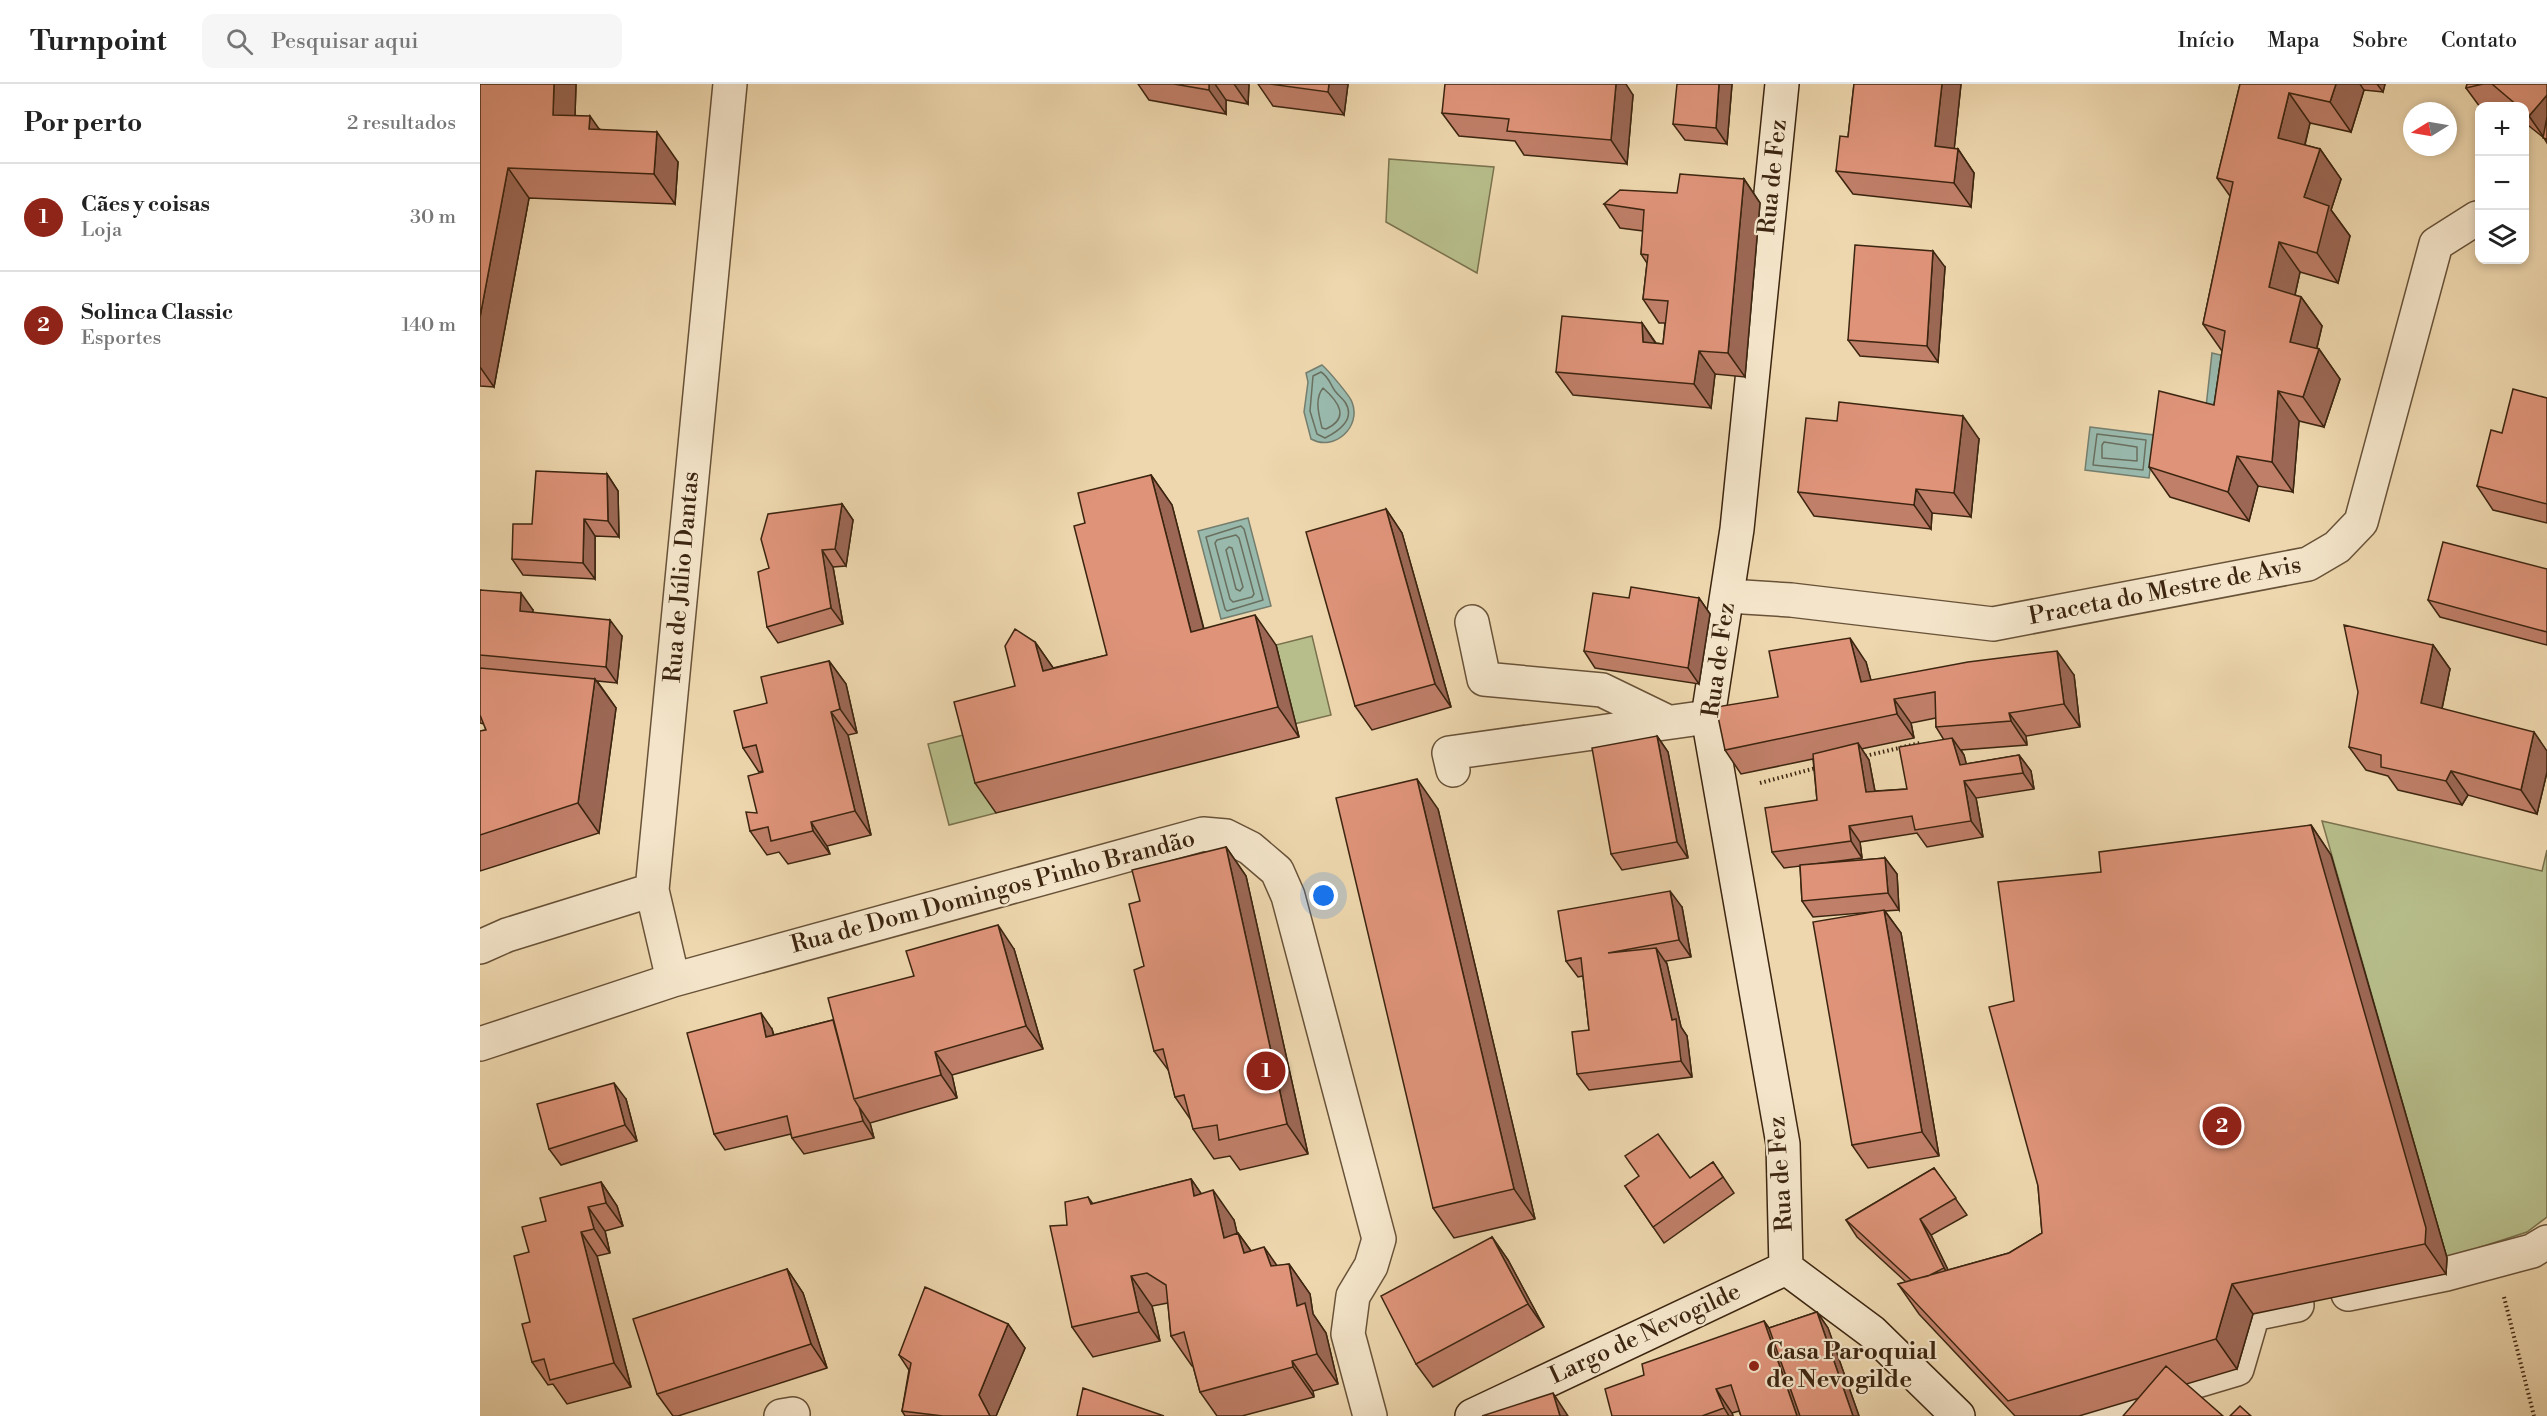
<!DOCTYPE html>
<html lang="pt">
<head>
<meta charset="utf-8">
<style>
  :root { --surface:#fff; --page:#f6f6f6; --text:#222; --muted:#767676; --line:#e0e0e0; --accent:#8f2418 }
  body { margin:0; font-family:"Libre Bodoni",serif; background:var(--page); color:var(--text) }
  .controls { position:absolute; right:18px; top:18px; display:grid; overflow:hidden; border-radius:12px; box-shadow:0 3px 9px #0003 }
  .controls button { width:54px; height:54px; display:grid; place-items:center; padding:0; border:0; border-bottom:2px solid var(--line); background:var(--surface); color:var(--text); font:30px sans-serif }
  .compass { position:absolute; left:1923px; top:18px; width:54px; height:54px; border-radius:50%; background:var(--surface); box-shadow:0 3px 9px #0003; rotate:259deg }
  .you { position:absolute; left:844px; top:812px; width:21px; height:21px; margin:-15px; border:4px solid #fff; border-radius:50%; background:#1a73e8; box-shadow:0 0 0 9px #1a73e833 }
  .badge { display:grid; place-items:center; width:39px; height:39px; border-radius:50%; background:var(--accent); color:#fff; font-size:20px; font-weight:700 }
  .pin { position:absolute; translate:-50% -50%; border:3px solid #fff; box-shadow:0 2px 6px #0006 }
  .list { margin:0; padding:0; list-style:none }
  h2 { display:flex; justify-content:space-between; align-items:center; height:78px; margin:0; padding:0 24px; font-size:26px }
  h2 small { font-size:20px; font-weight:400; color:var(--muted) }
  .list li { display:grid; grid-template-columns:39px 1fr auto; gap:18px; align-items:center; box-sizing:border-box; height:108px; padding:0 24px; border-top:2px solid var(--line) }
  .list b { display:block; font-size:22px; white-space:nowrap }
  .list p { margin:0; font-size:20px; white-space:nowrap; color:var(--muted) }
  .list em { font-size:20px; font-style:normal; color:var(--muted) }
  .icon { flex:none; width:33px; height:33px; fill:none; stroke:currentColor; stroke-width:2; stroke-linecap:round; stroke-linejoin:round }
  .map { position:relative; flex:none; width:2067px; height:1332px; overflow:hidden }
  header { display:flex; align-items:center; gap:36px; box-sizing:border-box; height:84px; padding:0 30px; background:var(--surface); border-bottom:2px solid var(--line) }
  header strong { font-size:28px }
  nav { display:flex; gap:33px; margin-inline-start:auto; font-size:21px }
  .search { width:420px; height:54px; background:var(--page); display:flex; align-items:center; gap:15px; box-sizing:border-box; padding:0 21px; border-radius:12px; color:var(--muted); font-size:22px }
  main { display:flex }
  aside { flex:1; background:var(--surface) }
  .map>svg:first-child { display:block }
  .green { fill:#b7be8b; stroke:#7a724e; stroke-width:1.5 }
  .water { fill:#99b9ad; stroke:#747e6e; stroke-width:1.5 }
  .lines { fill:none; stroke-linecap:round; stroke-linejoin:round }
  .shore { stroke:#6a6f5e; stroke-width:1.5 }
  .street-casing { stroke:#685238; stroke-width:36 }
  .secondary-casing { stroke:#3c2510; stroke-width:36 }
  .path { stroke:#3c2510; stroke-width:4; stroke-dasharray:1.5 3; stroke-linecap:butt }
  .street { stroke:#f4e5ca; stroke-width:33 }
  .secondary { stroke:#f4e5ca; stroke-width:33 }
  .wall { fill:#c07f69; stroke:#3c2510; stroke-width:1.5; fill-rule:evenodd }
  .shaded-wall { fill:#9c6855; stroke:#3c2510; stroke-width:1.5 }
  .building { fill:#df947a; stroke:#3c2510; stroke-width:1.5 }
  .poi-dot { fill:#8f2418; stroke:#f4e5ca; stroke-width:2 }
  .labels { text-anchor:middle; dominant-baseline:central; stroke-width:4.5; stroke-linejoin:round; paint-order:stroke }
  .street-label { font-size:24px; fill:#3c2510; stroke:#f4e5ca }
  .poi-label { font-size:24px; font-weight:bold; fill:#3c2510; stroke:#f4e5ca; text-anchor:start }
</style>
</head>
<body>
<header>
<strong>Turnpoint</strong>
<div class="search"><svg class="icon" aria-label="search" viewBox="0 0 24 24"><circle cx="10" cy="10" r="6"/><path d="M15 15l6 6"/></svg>Pesquisar aqui</div>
<nav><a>Início</a><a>Mapa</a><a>Sobre</a><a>Contato</a></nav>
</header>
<main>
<aside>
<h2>Por perto<small>2 resultados</small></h2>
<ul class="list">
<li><span class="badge">1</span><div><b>Cães y coisas</b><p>Loja</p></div><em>30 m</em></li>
<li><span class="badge">2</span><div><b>Solinca Classic</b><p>Esportes</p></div><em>140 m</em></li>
</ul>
</aside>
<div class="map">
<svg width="2067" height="1332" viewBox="0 0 2067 1332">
  <rect width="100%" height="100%" fill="#eed7ae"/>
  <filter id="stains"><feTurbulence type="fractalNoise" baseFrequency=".00333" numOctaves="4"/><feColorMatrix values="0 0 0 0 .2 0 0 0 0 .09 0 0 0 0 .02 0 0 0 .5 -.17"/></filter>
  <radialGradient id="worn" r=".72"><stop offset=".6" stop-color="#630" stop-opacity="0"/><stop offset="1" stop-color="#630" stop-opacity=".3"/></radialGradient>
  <!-- green -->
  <path class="green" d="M909 75 1014 83 997 189 906 138Z
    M832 552 851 631 814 640 796 561Z
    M495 648 516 729 469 741 448 660Z
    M1842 737 2062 787 2067 766V1133L2047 1148 1967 1174Z"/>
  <!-- water -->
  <path class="water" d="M1732 269 1765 277 1758 330 1726 323Z
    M842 281C848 286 870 312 872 318 882 343 854 368 831 355L824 328 828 298 826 289Z
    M1610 343 1674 351 1669 394 1605 386Z
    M768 434 791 522 741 535 718 447Z"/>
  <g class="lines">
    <!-- shore -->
    <path class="shore" d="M841 288C849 293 850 300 855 307 858 311 862 314 865 318 876 335 859 347 845 354L837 350 830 327 833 292Z
      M843 304C859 318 870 334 846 345L842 344C839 331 834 315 843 304Z
      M1617 350 1666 356 1663 386 1613 381Z
      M1624 358 1657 363V377L1622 374V361Z
      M761 442 764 445 783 516 747 527 745 525 726 453Z
      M756 451 759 454 774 510 772 513 753 518 750 515 735 459 737 456Z
      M749 463 752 464 763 503 760 507 756 505 746 466Z"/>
    <defs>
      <path id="street" d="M1248 512 1311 516 1513 540 1828 480 1857 463 1881 438 1956 160 1997 134
        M992 538 1004 595 1122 606 1188 638
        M973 686 969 669 1228 633
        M172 806 193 896
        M0 863 27 851 172 806 250 0
        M0 960 193 896 723 750 746 752 770 764 797 787 808 812 899 1155 891 1182 873 1212 868 1250 890 1332
        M1868 1210 1966 1190 2052 1167 2067 1158
        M301 1332 313 1330
        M1599 1332 1757 1285 1773 1230 1817 1221"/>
      <path id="secondary" d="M1302 0 1257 445 1228 633 1303 1060 1306 1184
        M1306 1184 1392 1248 1478 1332
        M992 1332 1306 1184"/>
    </defs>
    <!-- street casing -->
    <use href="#street" class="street-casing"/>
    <!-- secondary casing -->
    <use href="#secondary" class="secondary-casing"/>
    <!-- path -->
    <path class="path" d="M1381 673 1440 659
      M1280 699 1336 684
      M2024 1213 2054 1332"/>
    <!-- street -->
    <use href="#street" class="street"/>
    <!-- secondary -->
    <use href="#secondary" class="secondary"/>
  </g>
  <!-- wall -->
  <path class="wall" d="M0 0H96L95 31 119 45 198 78 195 120 49 114 14 303 0 302Z
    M658 0H769L768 20 746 16V30L669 16Z
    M778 0H868L864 31 793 22Z
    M1252 0 1247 60 1205 56 1193 40Z
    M1374 0H1481L1474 65H1478L1494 89 1491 123 1373 110 1356 87 1368 53Z
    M1760 0H1905L1903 8 1884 6 1871 48 1830 39 1825 61 1840 65 1861 95 1851 126 1870 152 1858 199 1820 188 1815 211 1821 213 1842 242 1837 264 1839 265 1860 295 1844 343 1819 337 1813 408 1778 402 1769 437 1690 413 1669 383 1734 321 1742 267 1723 240 1750 112 1737 94Z
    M1987 0H2067V59L2064 54 2044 38V22L2000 23 1986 4Z
    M1153 11 1147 80 1044 71 1035 57 979 52 962 29Z
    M1264 95 1280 119 1265 293 1235 290 1231 324 1093 311 1076 288 1162 239 1176 259 1183 260 1185 239H1179L1163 215 1167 179 1161 170 1163 147 1140 144 1124 120 1197 109Z
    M1465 183 1458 278 1380 272 1368 256Z
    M2067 314V439L2013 426 1997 402 2022 349Z
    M1499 355 1491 433 1452 429 1451 445 1334 432 1318 408Z
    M127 390 138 407 139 453 115 452V495L43 491 32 475 52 440Z
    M671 391 692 421 724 545 796 561 819 653 516 729 495 699 535 602 555 558 573 584 627 571 605 439Z
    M362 420 373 436 366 482 353 483 363 540 298 559 287 543 289 484Z
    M906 425 922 449 971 623 892 646 875 622Z
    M2067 485V561L1960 533 1948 516Z
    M0 506 53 526 52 528 142 552 137 599 117 597 136 624 119 749 0 787V647L6 646 4 640 0 639Z
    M1149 514H1219L1230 530 1219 600 1115 584 1104 567Z
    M1953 561 1970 585 1962 625 2067 667V688L2057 730 1988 711 1982 721 1918 706 1908 692 1886 686 1869 663Z
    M349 577 366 600 377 649 368 651 391 751 347 762 350 770 308 780 299 768 287 771 270 747 277 729 283 688 282 687 279 688 263 664 287 619Z
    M1386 578 1391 597 1594 591 1600 643 1546 652 1547 661 1481 666 1484 671 1486 680 1539 671 1551 687 1554 705 1496 714 1503 753 1447 763 1437 749 1380 758 1382 774 1327 781 1405 774 1417 790 1419 826 1405 827 1421 849 1459 1072 1388 1084 1372 1061 1393 828 1333 833 1322 817 1320 782 1304 784 1292 768 1337 716 1333 675 1261 690 1245 666 1298 613ZM1456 634V643L1464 656 1427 705 1395 707 1389 676 1381 665 1434 654 1431 639Z
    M1177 652 1188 668 1208 774 1142 786 1131 770Z
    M958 725 1055 1135 974 1154 953 1124Z
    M1831 741 1851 771 1967 1174 1966 1190 1773 1230 1757 1285 1599 1332H1535L1439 1230 1418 1200 1426 1198 1377 1153 1366 1136 1454 1084 1487 1131 1451 1151 1468 1186 1529 1169 1562 1149 1558 1102 1534 917 1621 788Z
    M746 763 766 792 828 1070 760 1086 750 1072 734 1075 713 1045 711 1036 695 1013 689 987 674 967 664 882 660 817Z
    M1202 823 1211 873 1186 877 1187 880 1201 943 1207 952 1212 993 1109 1006 1097 990 1109 946 1103 892 1098 893 1086 877Z
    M534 865 563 965 472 991 477 1014 390 1039 394 1054 324 1070 312 1054 311 1050 245 1066 234 1050 292 945 294 951 353 936 434 892Z
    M146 1015 157 1057 81 1081 69 1065Z
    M1233 1078 1254 1109 1184 1159 1145 1102 1210 1094Z
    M711 1095 721 1110 754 1136 757 1149H758L771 1167 797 1182 809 1180 830 1210 833 1230 846 1249 858 1300 833 1307 834 1313 762 1332H737L720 1308 713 1282H712L691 1252 688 1219 672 1222 680 1257 613 1273 592 1243 587 1141 608 1113 613 1120Z
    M121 1098 137 1122 143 1142 125 1147 130 1169 117 1172 151 1303 87 1320 73 1300 68 1301 52 1278 50 1238 49 1168 66 1137Z
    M1012 1153 1028 1176 1064 1243 953 1303 936 1280Z
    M307 1185 323 1209 347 1284 198 1332H193L177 1310Z
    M1337 1228 1348 1244 1379 1332H1261L1259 1327 1252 1329 1253 1332H1132L1284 1237 1289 1244Z
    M528 1240 545 1264 516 1332H425L422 1327 429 1286 419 1271Z"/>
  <!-- shaded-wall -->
  <path class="shaded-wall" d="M74 0H96L94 61 73 31Z
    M729 0H735L746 16V30L729 6Z
    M754 0H769L768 20Z
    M849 0H868L864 31 848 8Z
    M1136 0H1146L1153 11 1147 80 1131 56Z
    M1239 0H1252L1247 60 1236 44Z
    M1462 0H1481L1472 86 1455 62Z
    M1856 0H1880L1884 6 1871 48 1850 18Z
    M1897 0H1905L1903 8Z
    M1809 9 1830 39 1819 84 1798 54Z
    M2067 11V54L2065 55 2049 32Z
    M110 32 131 62 109 45Z
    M177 48 198 78 195 120 174 90Z
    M1478 65 1494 89 1491 123 1474 99Z
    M1840 65 1861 95 1851 126 1870 152 1858 199 1837 169 1824 113Z
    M28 84 49 114 14 303 0 283V233Z
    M1264 95 1280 119 1265 293 1248 269Z
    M1799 158 1820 188 1810 233 1789 203Z
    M1453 167 1465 183 1458 278 1447 262Z
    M1821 213 1842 242 1831 288 1810 258Z
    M1162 239 1178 263 1163 258Z
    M1839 265 1860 295 1844 343 1823 313Z
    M1219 267 1235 290 1231 324 1214 300Z
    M1798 307 1819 337 1813 408 1792 378Z
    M1483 332 1499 355 1491 433 1474 409Z
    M1757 372 1778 402 1769 437 1748 408Z
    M127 390 138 407 139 453 128 437Z
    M671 391 692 421 732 578 711 548Z
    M1436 405 1452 429 1451 445 1434 421Z
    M362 420 373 436 366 482 355 465Z
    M906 425 922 449 971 623 955 600Z
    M104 435 115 452V495L103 479Z
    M342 466 353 483 363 540 351 524Z
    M41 509 53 526 51 544 40 527Z
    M1219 514 1230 530 1219 600 1208 584Z
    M775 531 796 561 819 653 798 623Z
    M130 536 142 552 137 599 126 583Z
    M1370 554 1386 578 1398 622 1381 598Z
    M555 558 576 588 563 587Z
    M1953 561 1970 585 1958 643 1941 619Z
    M1577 567 1594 591 1600 643 1584 620Z
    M349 577 366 600 377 649 360 625Z
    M115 595 136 624 119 749 98 719Z
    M1414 615 1431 639 1434 654 1417 630Z
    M351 628 368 651 391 751 375 727Z
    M1529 629 1546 652 1547 661 1531 637Z
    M2054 648 2067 667V688L2057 730 2041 706Z
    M1177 652 1188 668 1208 774 1197 758Z
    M1472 654 1484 671 1491 697 1480 681Z
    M1378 659 1389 676 1398 724 1386 708Z
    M1539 671 1551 687 1554 705 1543 689Z
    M1971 687 1988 711 1982 721 1966 697Z
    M937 695 958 725 1055 1135 1034 1105Z
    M1484 697 1496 714 1503 753 1491 737Z
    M331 738 347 762 350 770 333 747Z
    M1831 741 1851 771 1967 1174 1966 1190 1945 1160Z
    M1369 742 1380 758 1382 774 1371 757Z
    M746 763 766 792 828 1070 807 1040Z
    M1405 774 1417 790 1419 826 1408 809Z
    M1190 807 1202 823 1211 873 1199 856Z
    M1404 826 1421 849 1459 1072 1442 1048Z
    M518 841 534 865 563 965 546 942Z
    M1176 864 1187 880 1201 943 1207 952 1212 993 1201 977Z
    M281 929 292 945 298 970 286 953Z
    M455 968 472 991 477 1014 461 991Z
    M134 999 146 1015 157 1057 145 1041Z
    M379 1023 390 1039 394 1054 383 1037Z
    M711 1095 732 1125 714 1112Z
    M121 1098 137 1122 143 1142 126 1119Z
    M733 1106 754 1136 765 1183 744 1154Z
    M108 1123 125 1147 130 1169 114 1145Z
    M1440 1135 1451 1151 1475 1200 1464 1184Z
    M101 1148 117 1172 151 1303 134 1279Z
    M758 1149 779 1178 764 1169Z
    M1012 1153 1028 1176 1064 1243 1048 1220Z
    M784 1163 805 1193 791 1182Z
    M809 1180 830 1210 833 1230 846 1249 858 1300 837 1270 817 1222Z
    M307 1185 323 1209 347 1284 331 1260Z
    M651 1192 672 1222 680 1257 659 1228Z
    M1752 1200 1773 1230 1757 1285 1736 1255Z
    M1337 1228 1348 1244 1379 1332H1373Z
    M1284 1237 1300 1260 1325 1332H1317Z
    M528 1240 545 1264 516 1332H510L499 1311Z
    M812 1277 833 1307 834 1313 813 1283Z
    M1236 1305 1252 1329 1253 1332H1249L1244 1324Z
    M1073 1309 1088 1332H1080Z"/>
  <!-- building -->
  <path class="building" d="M0 0H74L73 31 110 32 109 45 177 48 174 90 28 84 0 233Z
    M694 0H729V6Z
    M790 0H849L848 8Z
    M965 0H1136L1131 56 1027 47 1029 35 962 29Z
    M1197 0H1239L1236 44 1193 40Z
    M1374 0H1462L1455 62 1478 65 1474 99 1356 87 1360 52 1368 53Z
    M1760 0H1856L1850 18 1809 9 1798 54 1840 65 1824 113 1849 122 1837 169 1799 158 1789 203 1821 213 1810 258 1839 265 1823 313 1798 307 1792 378 1757 372 1748 408 1669 383 1679 307 1734 321 1745 247 1723 240 1753 98 1737 94Z
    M1987 0H2003L1986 4Z
    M2012 0H2067V11L2049 32 2044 28V22H2038Z
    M2067 33V55L2063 54Z
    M1200 90 1264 95 1248 269 1219 267 1214 300 1076 288 1082 232 1162 239 1163 258 1183 260 1188 217 1163 215 1168 171 1161 170 1164 126 1124 120 1140 106 1197 109Z
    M1375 161 1453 167 1447 262 1368 256Z
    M2033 305 2067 314V420L1997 402 2011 346 2022 349Z
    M1359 318 1483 332 1474 409 1436 405 1434 421 1318 408 1326 334 1357 337Z
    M56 387 127 390 128 437 104 435 103 479 32 475 33 440H52Z
    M671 391 711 548 775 531 798 623 495 699 474 618 535 602 525 562 535 545 555 558 563 587 627 571 594 442 605 439 598 409Z
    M362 420 355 465 342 466 351 524 287 543 278 488 289 484 281 455 288 430Z
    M906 425 955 600 875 622 826 448Z
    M1963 458 2067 485V548L1948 516Z
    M1151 503 1219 514 1208 584 1104 567 1113 509 1149 514Z
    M0 506 41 509 40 527 130 536 126 583 0 571Z
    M1864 541 1953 561 1941 619 2054 648 2041 706 1971 687 1966 697 1901 683V671L1869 663 1878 608Z
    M1370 554 1381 598 1488 578 1577 567 1584 620 1529 629 1531 637 1456 643 1455 608 1414 615 1417 630 1245 666 1236 623 1298 613 1289 567Z
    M349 577 360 625 351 628 375 727 331 738 333 747 291 757 288 743 270 747 266 728 277 729 268 692 283 688 276 661 263 664 254 627 287 619 281 593Z
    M0 584 115 595 98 719 0 751V647L6 646 0 631Z
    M1177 652 1197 758 1131 770 1112 664Z
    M1472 654 1480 681 1539 671 1543 689 1484 697 1491 737 1435 746 1432 732 1369 742 1371 757 1292 768 1285 724 1337 716 1333 670 1378 659 1386 708 1427 705 1419 663Z
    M937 695 1034 1105 953 1124 856 714Z
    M1831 741 1946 1144 1945 1160 1752 1200 1736 1255 1528 1317 1418 1200 1529 1169 1562 1149 1558 1102 1509 923 1534 917 1518 798 1621 788 1619 768Z
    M746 763 807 1040 739 1056 737 1041 713 1045 704 1011 695 1013 683 965 674 967 654 886 664 882 649 820 660 817 652 786Z
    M1405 774 1408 809 1322 817 1320 781Z
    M1190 807 1199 856 1128 869 1176 864 1192 936 1196 935 1201 977 1097 990 1092 948 1109 946 1101 874 1086 877 1078 827Z
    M1404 826 1442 1048 1372 1061 1333 838Z
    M518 841 546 942 455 968 461 991 374 1015 348 914 434 892 426 867Z
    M281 929 286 953 353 936 374 1015 379 1023 383 1037 312 1054 307 1032 234 1050 207 949Z
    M134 999 145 1041 69 1065 57 1020Z
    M1178 1050 1210 1094 1233 1078 1243 1093 1173 1143 1145 1102 1159 1092 1145 1072Z
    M1454 1084 1476 1114 1440 1135 1464 1184 1448 1192 1431 1196 1366 1136Z
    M711 1095 714 1112 733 1106 744 1154 758 1149 764 1169 784 1163 791 1182 809 1180 817 1222 825 1219 837 1270 812 1277 813 1283 720 1308 704 1248 691 1252 686 1201 667 1189 651 1192 659 1228 592 1243 570 1142 587 1141 585 1118 608 1113 611 1120Z
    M121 1098 126 1119 108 1123 114 1145 101 1148 134 1279 70 1296 64 1275 52 1278 42 1240 50 1238 34 1172 49 1168 42 1143 66 1137 60 1114Z
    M1012 1153 1048 1220 936 1280 901 1212Z
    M307 1185 331 1260 177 1310 153 1235Z
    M445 1203 528 1240 499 1311 510 1332H463L422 1327 431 1279 419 1271Z
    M1337 1228 1373 1332H1320L1289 1244Z
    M1284 1237 1317 1332H1261L1251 1301 1236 1305 1244 1324 1222 1332H1132L1125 1305 1164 1291 1162 1280Z
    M1686 1282 1743 1332H1643Z
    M603 1304 684 1332H597Z
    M1073 1309 1080 1332H1002Z
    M1760 1322 1771 1332H1750Z"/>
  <!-- markers -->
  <circle class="poi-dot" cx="1274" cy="1282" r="6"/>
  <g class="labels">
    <!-- street labels -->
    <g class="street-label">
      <text transform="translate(1293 93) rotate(-84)">Rua de Fez</text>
      <text transform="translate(202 493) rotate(-85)">Rua de Júlio Dantas</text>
      <text transform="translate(1685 507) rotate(-11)">Praceta do Mestre de Avis</text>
      <text transform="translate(1239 576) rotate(-82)">Rua de Fez</text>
      <text transform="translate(513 808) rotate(-15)">Rua de Dom Domingos Pinho Brandão</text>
      <text transform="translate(1301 1090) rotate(-94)">Rua de Fez</text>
      <text transform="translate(1165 1250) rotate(-25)">Largo de Nevogilde</text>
    </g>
    <!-- poi labels -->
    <g class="poi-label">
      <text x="1286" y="1268">Casa Paroquial<tspan x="1286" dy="28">de Nevogilde</tspan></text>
    </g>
  </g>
  <rect width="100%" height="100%" filter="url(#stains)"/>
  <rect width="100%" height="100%" fill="url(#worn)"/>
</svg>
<div class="controls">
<button>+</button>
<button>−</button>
<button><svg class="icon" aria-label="layers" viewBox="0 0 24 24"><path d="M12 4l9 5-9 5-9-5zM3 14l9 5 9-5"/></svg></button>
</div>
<svg class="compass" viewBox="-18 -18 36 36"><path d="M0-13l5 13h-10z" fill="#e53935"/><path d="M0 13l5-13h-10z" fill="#767676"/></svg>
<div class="you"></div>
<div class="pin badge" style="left:786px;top:987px">1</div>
<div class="pin badge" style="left:1742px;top:1042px">2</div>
</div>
</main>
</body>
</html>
